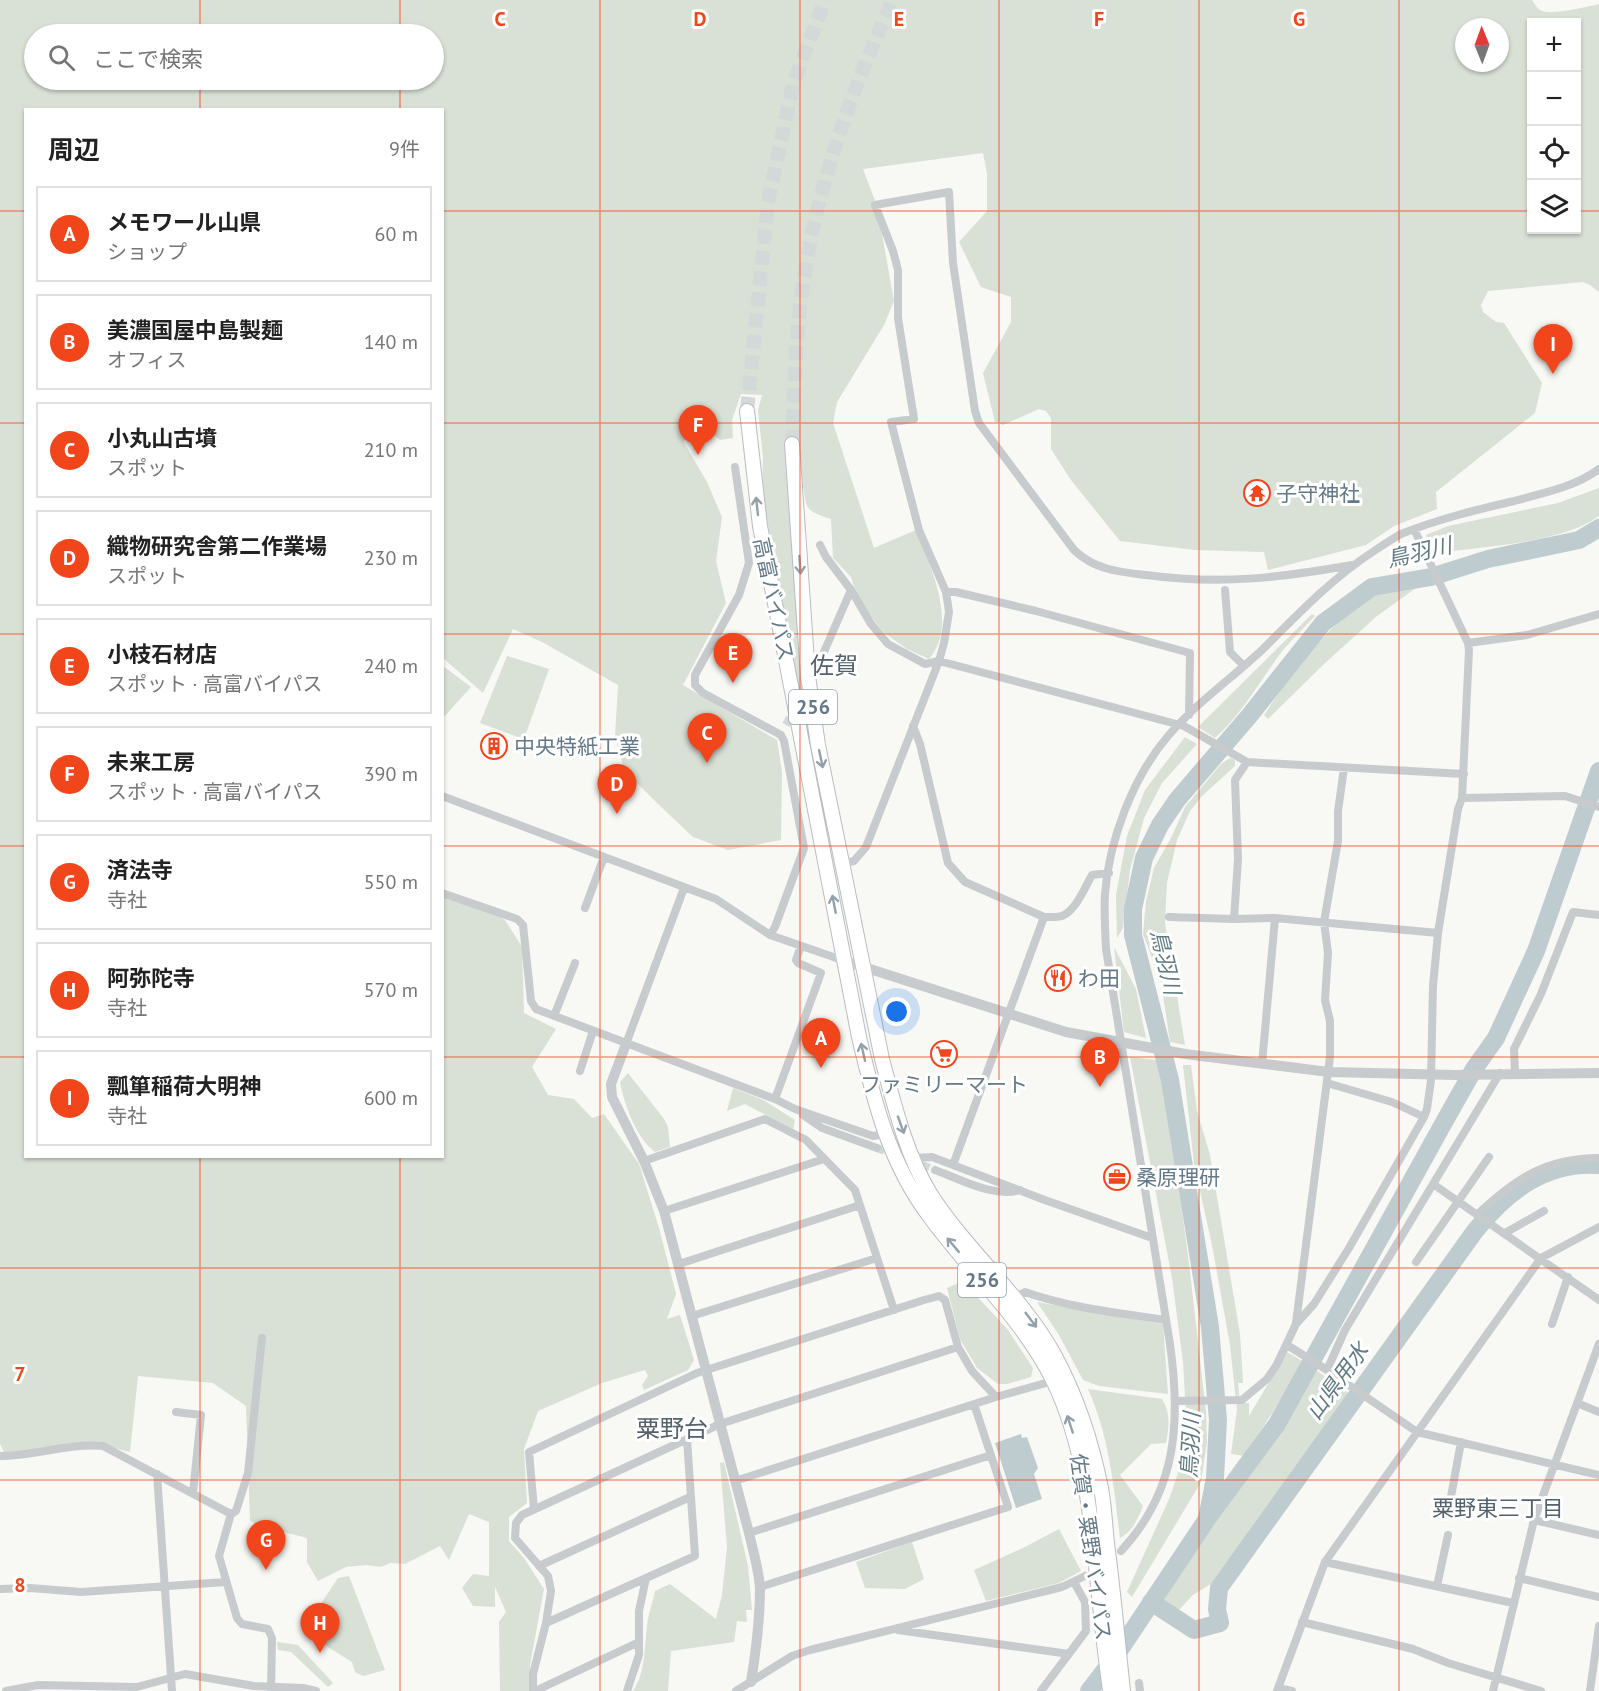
<!DOCTYPE html>
<html lang="ja">
<head>
<meta charset="utf-8">
<style>
  :root { --surface:#fff; --page:#f6f6f6; --text:#222; --muted:#767676; --line:#e0e0e0; --accent:#f1451b }
  body { margin:0; font-family:"PT Sans","Noto Sans JP",sans-serif; background:var(--page); color:var(--text) }
  .controls { position:absolute; right:18px; top:18px; display:grid; overflow:hidden; border-radius:0px; box-shadow:0 2px 4px #0004 }
  .controls button { width:54px; height:54px; display:grid; place-items:center; padding:0; border:0; border-bottom:2px solid var(--line); background:var(--surface); color:var(--text); font:30px sans-serif }
  .compass { position:absolute; left:1455px; top:18px; width:54px; height:54px; border-radius:50%; background:var(--surface); box-shadow:0 2px 4px #0004; rotate:359deg }
  .you { position:absolute; left:897px; top:1012px; width:21px; height:21px; margin:-15px; border:4px solid #fff; border-radius:50%; background:#1a73e8; box-shadow:0 0 0 9px #1a73e833 }
  .badge { display:grid; place-items:center; width:39px; height:39px; border-radius:50%; background:var(--accent); color:#fff; font-size:20px; font-weight:700 }
  .pin { position:absolute; translate:-50% -50px; filter:drop-shadow(0 2px 3px #0008) }
  .pin::after { content:''; position:absolute; top:32px; width:21px; height:18px; background:inherit; clip-path:polygon(0 0,100% 0,50% 100%) }
  .list { margin:0; padding:0; list-style:none }
  h2 { display:flex; justify-content:space-between; align-items:center; height:78px; margin:0; padding:0 24px; font-size:26px }
  h2 small { font-size:20px; font-weight:400; color:var(--muted) }
  .list li { display:grid; grid-template-columns:39px 1fr auto; gap:18px; align-items:center; box-sizing:border-box; height:96px; margin:0 12px 12px; padding:0 12px; border:2px solid var(--line); border-radius:0px }
  .list b { display:block; font-size:22px; white-space:nowrap }
  .list p { margin:0; font-size:20px; white-space:nowrap; color:var(--muted) }
  .list em { font-size:20px; font-style:normal; color:var(--muted) }
  .icon { flex:none; width:33px; height:33px; fill:none; stroke:currentColor; stroke-width:2; stroke-linecap:round; stroke-linejoin:round }
  .map { position:relative; flex:none; width:1599px; height:1691px; overflow:hidden }
  .search { position:absolute; background:var(--surface); box-shadow:0 2px 4px #0004; left:24px; top:24px; width:420px; height:66px; display:flex; align-items:center; gap:15px; box-sizing:border-box; padding:0 21px; border-radius:33px; color:var(--muted); font-size:22px }
  .panel { position:absolute; background:var(--surface); box-shadow:0 2px 4px #0004; left:24px; top:108px; width:420px; height:1050px; border-radius:0px }
  .map>svg:first-child { display:block }
  .green { fill:#d9e0d5; fill-rule:evenodd }
  .water { fill:#becbcf }
  .lines { fill:none; stroke-linecap:round; stroke-linejoin:round }
  .river { stroke:#becbcf; stroke-width:18 }
  .minor-tunnel { stroke:#d3d8d9; stroke-width:8; stroke-dasharray:8 4; stroke-linecap:butt }
  .trunk-tunnel { stroke:#d3d8d9; stroke-width:14; stroke-dasharray:14 7; stroke-linecap:butt }
  .trunk-casing { stroke:#b9bdc0; stroke-width:16 }
  .minor { stroke:#c7cbce; stroke-width:8 }
  .tertiary { stroke:#c7cbce; stroke-width:10 }
  .trunk { stroke:#fff; stroke-width:14 }
  .oneway { stroke:#92a1ac }
  .grid { fill:none; stroke:#f1451b; stroke-width:1.5; stroke-opacity:0.55 }
  .labels { text-anchor:middle; dominant-baseline:central; stroke-width:6; stroke-linejoin:round; paint-order:stroke }
  .shield { fill:#fff; stroke:#92a1ac; stroke-width:1.5 }
  .shield-label { font-size:20px; font-weight:bold; fill:#647988 }
  .poi-label { font-size:21px; fill:#647988; stroke:#fff; text-anchor:start }
  .street-label { font-size:21px; fill:#647988; stroke:#fff }
  .water-label { font-size:22px; font-style:italic; fill:#607b83; stroke:#fff }
  .neighbourhood-label { font-size:22px; fill:#53626c; stroke:#fff }
  .quarter-label { font-size:24px; fill:#53626c; stroke:#fff }
  .grid-label { font-size:20px; text-anchor:middle; font-weight:bold; fill:#f1451b; stroke:#fff; stroke-width:6; stroke-linejoin:round; paint-order:stroke }
</style>
</head>
<body>
<div class="map">
<svg width="1599" height="1691" viewBox="0 0 1599 1691">
  <rect width="100%" height="100%" fill="#f8f8f4"/>
  <!-- green -->
  <path class="green" d="M0 0H1532C1535 4 1537 9 1542 11 1552 15 1587 7 1599 4V292L1590 285 1583 282 1488 291 1481 305 1483 312 1496 322 1504 323 1542 383 1535 413 1436 492 1437 509 1394 526 1366 545 1268 570 1264 552 1195 550 1120 541 1071 480 1051 449V418L1046 411 1039 409 1003 425 995 422 983 373 1011 322V297L981 287 959 242 987 211V174L983 153 863 169 877 206 894 301 884 325 837 402 833 423 874 548 916 530C930 566 959 624 929 659L907 649 883 632 859 601 851 577 833 558 831 519C799 509 809 506 801 478 798 466 792 454 787 443L786 460 805 691 799 692 762 493 763 458 758 410 762 395 741 394 732 420 733 438 720 440 707 429 683 441 707 482 722 517 716 561 726 603 683 685 777 740 782 772 781 840 728 850 693 837 657 803 624 770 615 736 618 685 542 642 513 629 483 693 443 658 442 110H26V1156H442L443 895 482 906 505 920 522 947 524 1013 556 1029 532 1067 548 1095 574 1099 592 1118 604 1114 639 1164 659 1228 676 1294 667 1319 680 1315 694 1360 688 1370 644 1390 642 1385 648 1376 645 1370 602 1383 538 1411 524 1449 527 1503 509 1517V1541L524 1558 544 1589 530 1665V1691H500L499 1622 506 1612 495 1587V1607L473 1606 462 1588 473 1574 489 1576V1522L469 1514 449 1560 440 1546 405 1564 390 1563 381 1567 366 1565 346 1567 318 1581 307 1562V1538L272 1529 250 1521 246 1406 213 1383 138 1376 130 1452 95 1443 5 1454 0 1444ZM1532 22H1576V230H1532ZM1464 27H1500V63H1464ZM34 34H434V80H34Z
    M1599 488V516C1563 543 1480 547 1435 553L1426 535 1448 526 1558 503Z
    M1423 583 1377 616 1324 664 1268 719 1264 715C1293 672 1321 632 1364 602 1374 595 1384 588 1396 585 1405 583 1415 584 1423 583Z
    M1312 614 1315 616C1305 627 1293 638 1283 650 1261 679 1243 713 1215 738L1198 727Z
    M507 656 549 669 524 739 480 723Z
    M443 666 471 687 443 718Z
    M1185 737 1197 744 1162 783 1144 818 1130 870 1123 928 1117 938 1116 895 1127 836 1145 790Z
    M1230 758 1235 760V766L1202 796 1190 811 1177 840 1167 883 1165 923 1185 1045 1170 1042 1161 982 1143 934 1146 901 1154 868 1171 838 1185 807 1221 764Z
    M1114 947 1136 989 1146 1038 1124 1032Z
    M1130 1057 1157 1060 1164 1079 1189 1263 1206 1412 1207 1442 1201 1482 1132 1597 1127 1592 1170 1497 1185 1452 1186 1414 1183 1362 1172 1278Z
    M1183 1065H1191L1197 1111 1210 1155 1240 1334 1243 1383H1238L1240 1403H1249V1416L1287 1352 1304 1362 1245 1456 1231 1454 1237 1410 1230 1345 1212 1245 1194 1164Z
    M628 1073 664 1119 668 1127 670 1147 655 1152C637 1139 624 1104 620 1082Z
    M733 1088 765 1101 795 1120 793 1129 745 1104 727 1111Z
    M963 1281 1008 1330 1033 1368 1031 1377 1007 1384H998L977 1368 960 1339 947 1288Z
    M1037 1302 1163 1324 1168 1394 1099 1386 1083 1380 1059 1335Z
    M1312 1367 1348 1393 1219 1579 1193 1595 1178 1611 1163 1601 1193 1544 1252 1460Z
    M1088 1389 1162 1399C1171 1414 1169 1427 1166 1443L1151 1444 1120 1475 1143 1506C1138 1519 1132 1532 1120 1538 1114 1487 1109 1436 1088 1389Z
    M724 1462 748 1566 752 1610H746L747 1622 737 1621 734 1642 671 1651 668 1691H633C647 1671 644 1642 648 1619 650 1610 653 1600 655 1591L670 1584 716 1619 722 1595 727 1547 720 1463Z
    M1059 1529 1081 1571 1059 1583 986 1601 974 1570 1023 1548Z
    M912 1542 924 1579 905 1589 865 1588 856 1562Z
    M349 1576 385 1670 363 1676 355 1672 352 1662 304 1632 312 1604 320 1605 338 1578Z
    M277 1642 298 1645 333 1683 328 1687 291 1652 278 1650Z"/>
  <!-- water -->
  <path class="water" d="M1021 1434 1022 1438 1027 1437 1038 1468 1034 1474 1042 1499 1016 1508 995 1443Z"/>
  <g class="lines">
    <!-- river -->
    <path class="river" d="M1207 1519 1215 1478 1218 1420 1210 1327 1170 1080 1133 935V909L1144 858 1160 825 1177 800 1250 715 1323 623 1372 587 1431 577 1488 559 1579 540 1599 528
      M1151 1602 1194 1630 1220 1623 1217 1609 1219 1588 1475 1231C1507 1192 1545 1161 1599 1165
      M1089 1691 1115 1657 1207 1519 1277 1424 1443 1124 1474 1069 1496 1038 1536 951 1599 771"/>
    <!-- minor-tunnel -->
    <path class="minor-tunnel" d="M786 725 820 661
      M877 1148 935 1170"/>
    <!-- trunk-tunnel -->
    <path class="trunk-tunnel" d="M747 411 768 202 793 84 825 0
      M792 444C795 387 795 328 805 272 820 177 853 87 893 0"/>
    <defs>
      <path id="trunk" d="M747 411 760 526 859 1037C874 1101 889 1163 930 1217 970 1272 1022 1318 1053 1380 1087 1450 1092 1529 1100 1605 1103 1634 1106 1662 1110 1691
        M792 444 808 676 818 745 882 1059C894 1104 906 1155 931 1195 968 1252 1022 1296 1055 1356 1077 1397 1092 1443 1101 1488 1105 1509 1105 1531 1108 1551 1114 1598 1118 1644 1123 1691"/>
    </defs>
    <!-- trunk casing -->
    <use href="#trunk" class="trunk-casing"/>
    <!-- minor -->
    <path class="minor" d="M735 467 749 563 739 595 695 675V685L703 693 781 735 784 741 804 848 775 927 770 935
      M820 545 826 557 851 590 871 624 888 644 925 664 939 661 1184 726 1247 762 1464 774
      M1225 590 1230 652 1244 666
      M946 592H956L1036 611 1190 653 1189 715
      M1468 643 1527 635 1599 614
      M820 661 851 590
      M913 726 920 744 948 863 965 882 1044 917C1050 917 1059 918 1064 915 1077 908 1085 887 1092 875L1109 873
      M442 796 716 899 770 935 845 961
      M1462 798 1565 796 1599 807
      M844 863 854 861 866 847 939 661 944 643 949 612 946 592 919 530 891 422 914 419 898 318V270L893 251 875 205 949 192 953 263 975 411 979 423 1074 550C1095 570 1119 572 1146 575 1221 585 1278 578 1352 565
      M442 893 517 919 523 925 531 1001 536 1009 775 1099 795 1109 873 1136 884 1134
      M585 908 604 857
      M1169 917 1234 919 1275 918 1438 933
      M1234 919 1238 859 1235 780 1247 762
      M554 1016 575 963
      M626 1044 684 888
      M1262 1064 1275 918
      M580 1071 593 1031
      M1515 1073 1514 1049 1541 994 1573 912 1599 915
      M1327 1083 1392 1102 1424 1117
      M775 1099 821 973 798 963 796 960 801 946
      M803 1115 822 1128 877 1148
      M913 1158 932 1157 1042 1199 1152 1238
      M644 1161 765 1119 806 1140 855 1190 894 1310
      M953 1165 1044 917
      M935 1170C960 1179 993 1198 1020 1190
      M1433 1184 1599 1300
      M664 1211 824 1159
      M1478 1214C1515 1179 1546 1158 1599 1158
      M1505 1233 1544 1211
      M1416 1262 1489 1157
      M679 1264 860 1205
      M1014 1298 1025 1292C1070 1308 1119 1313 1166 1320
      M692 1316 877 1258
      M1296 1323 1330 1057V1021L1325 1000 1328 953 1324 922 1338 841V811L1344 768
      M1552 1324 1568 1277
      M262 1338 248 1473 236 1511 231 1514 219 1556 237 1618 242 1624 268 1629 272 1638 271 1691
      M1287 1345 1327 1370 1417 1432 1599 1475
      M1327 1370 1345 1330 1500 1073
      M1175 1401 1242 1400 1267 1379 1276 1366 1296 1324 1314 1304 1349 1248 1424 1117 1427 1109 1431 1080 1433 986 1438 933 1458 809 1462 798 1469 650 1468 643 1414 529
      M1577 1403 1599 1412
      M176 1412 201 1415 193 1493
      M0 1456C35 1456 68 1443 103 1446L231 1514
      M157 1474 172 1691
      M735 1481 996 1397
      M1450 1502 1461 1442
      M534 1509 529 1452 697 1373 924 1300 939 1296 945 1300 958 1347 972 1371 996 1397 1053 1381
      M1534 1520 1599 1535
      M749 1533 991 1455
      M1121 1551C1177 1491 1181 1422 1170 1344L1106 949C1105 930 1104 912 1105 894 1109 840 1133 777 1168 736 1195 704 1231 679 1262 650 1298 614 1331 579 1374 551 1383 545 1392 539 1401 534 1438 519 1476 510 1514 501 1543 493 1575 487 1599 469
      M1325 1562 1513 1603
      M539 1566 690 1497
      M1519 1578 1599 1597
      M1437 1586 1448 1535
      M760 1587 1008 1507 974 1404
      M0 1589 30 1588 81 1592 226 1582
      M1302 1622 1413 1649 1448 1663 1541 1691
      M546 1623 695 1556 687 1439
      M898 1630 1069 1654
      M1139 1683 1140 1691
      M1278 1688 1292 1691
      M6 1691 38 1685 137 1687 185 1674 254 1686 303 1688 316 1691
      M533 1691V1674L546 1623 551 1591 548 1576 515 1538 516 1523 522 1515 720 1424 958 1347
      M535 1691 639 1642
      M627 1691 639 1655V1611L646 1578
      M736 1691 792 1656 810 1650 1062 1587 1085 1576
      M1041 1691 1086 1631 1085 1602 1074 1582
      M1277 1691 1325 1562 1541 1258 1599 1227
      M1493 1691 1534 1520 1599 1344
      M1590 1691 1599 1626"/>
    <!-- tertiary -->
    <path class="tertiary" d="M845 961 1066 1032 1185 1054 1329 1072 1455 1075 1599 1073
      M626 1044 611 1084 612 1097 644 1161 664 1211 749 1533C753 1551 759 1570 760 1588 760 1619 756 1651 751 1682"/>
    <!-- trunk -->
    <use href="#trunk" class="trunk"/>
  </g>
  <!-- one-way arrows -->
  <defs><path id="oneway-shaft" d="M-6 0H5M1.5-3L5.5 0L1.5 3" fill="none" stroke-width="1.6" stroke-linecap="round" stroke-linejoin="round" transform="scale(1.5)"/></defs>
  <g class="oneway">
    <use href="#oneway-shaft" transform="translate(757 506) rotate(-96)"/>
    <use href="#oneway-shaft" transform="translate(800 565) rotate(86)"/>
    <use href="#oneway-shaft" transform="translate(821 759) rotate(78)"/>
    <use href="#oneway-shaft" transform="translate(834 904) rotate(-101)"/>
    <use href="#oneway-shaft" transform="translate(863 1052) rotate(-103)"/>
    <use href="#oneway-shaft" transform="translate(901 1125) rotate(70)"/>
    <use href="#oneway-shaft" transform="translate(953 1245) rotate(-130)"/>
    <use href="#oneway-shaft" transform="translate(1031 1320) rotate(53)"/>
    <use href="#oneway-shaft" transform="translate(1070 1424) rotate(-108)"/>
  </g>
  <!-- grid -->
  <path class="grid" d="M200 0V34M400 0V34M600 0V1691M800 0V1691M999 0V1691M1199 0V1691M1399 0V1691M200 80V110M400 80V110M0 211H26M442 211H1532M1576 211H1599M0 423H26M442 423H1599M0 634H26M442 634H1599M0 846H26M442 846H1599M0 1057H26M442 1057H1599M200 1156V1691M400 1156V1691M0 1268H1599M0 1480H1599"/>
  <!-- icons -->
  <defs>
    <symbol id="temple-ring" viewBox="-11 -11 22 22"><circle r="9.5" fill="#fff" stroke="#f1451b" stroke-width="1.5"/><path d="M0-6L5-2H3V0L6.5 2.5H4V6H1.5V3h-3V6H-4V2.5H-6.5L-3 0V-2H-5Z" fill="#f1451b"/></symbol>
    <symbol id="building-ring" viewBox="-11 -11 22 22"><circle r="9.5" fill="#fff" stroke="#f1451b" stroke-width="1.5"/><path d="M-4-6H4V6H1V3H-1V6H-4ZM-2.5-4.3h1.7v1.8h-1.7ZM.8-4.3h1.7v1.8H.8ZM-2.5-1h1.7V.8h-1.7ZM.8-1h1.7V.8H.8Z" fill="#f1451b"/></symbol>
    <symbol id="restaurant-ring" viewBox="-11 -11 22 22"><circle r="9.5" fill="#fff" stroke="#f1451b" stroke-width="1.5"/><path d="M-5-6h1v4h1v-4h1v4h1v-4h1v5L-1.5 .5V6h-2V.5L-5-1ZM5-6V6H3V1.5H1.5Q1.5-4 5-6Z" fill="#f1451b"/></symbol>
    <symbol id="supermarket-ring" viewBox="-11 -11 22 22"><circle r="9.5" fill="#fff" stroke="#f1451b" stroke-width="1.5"/><path d="M-6-5.5h2.5l.6 2H6L4.5 2H-2.5L-4.4-4H-6ZM-1.5 3.2a1.3 1.3 0 1 0 .1 0ZM3 3.2a1.3 1.3 0 1 0 .1 0Z" fill="#f1451b"/></symbol>
    <symbol id="office-ring" viewBox="-11 -11 22 22"><circle r="9.5" fill="#fff" stroke="#f1451b" stroke-width="1.5"/><path d="M-6-3h4V-5.5h4V-3h4V5H-6ZM-1-4.5V-3h2v-1.5ZM-6 0V1H6V0Z" fill="#f1451b"/></symbol>
  </defs>
  <g fill-rule="evenodd">
    <use href="#temple-ring" x="1242" y="478" width="30" height="30"/>
    <use href="#building-ring" x="479" y="731" width="30" height="30"/>
    <use href="#restaurant-ring" x="1043" y="963" width="30" height="30"/>
    <use href="#supermarket-ring" x="929" y="1039" width="30" height="30"/>
    <use href="#office-ring" x="1102" y="1162" width="30" height="30"/>
  </g>
  <g class="labels">
    <!-- shield labels -->
    <g class="shield">
      <rect x="789" y="690" width="48" height="34" rx="4.5"/>
      <rect x="958" y="1263" width="48" height="34" rx="4.5"/>
    </g>
    <g class="shield-label">
      <text x="813" y="707">256</text>
      <text x="982" y="1280">256</text>
    </g>
    <!-- poi labels -->
    <g class="poi-label">
      <text x="1276" y="493">子守神社</text>
      <text x="514" y="746">中央特紙工業</text>
      <text x="1078" y="978">わ田</text>
      <text x="944" y="1084" text-anchor="middle">ファミリーマート</text>
      <text x="1136" y="1177">桑原理研</text>
    </g>
    <!-- street labels -->
    <g class="street-label">
      <text transform="translate(774 599) rotate(78)">高富バイパス</text>
      <text transform="translate(1091 1547) rotate(82)">佐賀・粟野バイパス</text>
    </g>
    <!-- water labels -->
    <g class="water-label">
      <text transform="translate(1419 552) rotate(-13)">鳥羽川</text>
      <text transform="translate(1166 962) rotate(77)">鳥羽川</text>
      <text transform="translate(1337 1381) rotate(-54)">山県用水</text>
      <text transform="translate(1190 1445) rotate(-87)">鳥羽川</text>
    </g>
    <!-- neighbourhood labels -->
    <g class="neighbourhood-label">
      <text x="1498" y="1508">粟野東三丁目</text>
    </g>
    <!-- quarter labels -->
    <g class="quarter-label">
      <text x="834" y="665">佐賀</text>
      <text x="672" y="1428">粟野台</text>
    </g>
  </g>
  <g class="grid-label">
    <text x="500" y="26">C</text>
    <text x="700" y="26">D</text>
    <text x="899" y="26">E</text>
    <text x="1099" y="26">F</text>
    <text x="1299" y="26">G</text>
    <text x="20" y="1381">7</text>
    <text x="20" y="1592">8</text>
  </g>
</svg>
<div class="controls">
<button>+</button>
<button>−</button>
<button><svg class="icon" aria-label="locate" viewBox="0 0 24 24"><circle cx="12" cy="12" r="6"/><path d="M12 2v4M12 18v4M2 12h4M18 12h4"/></svg></button>
<button><svg class="icon" aria-label="layers" viewBox="0 0 24 24"><path d="M12 4l9 5-9 5-9-5zM3 14l9 5 9-5"/></svg></button>
</div>
<svg class="compass" viewBox="-18 -18 36 36"><path d="M0-13l5 13h-10z" fill="#e53935"/><path d="M0 13l5-13h-10z" fill="#767676"/></svg>
<div class="you"></div>
<div class="pin badge" style="left:821px;top:1068px">A</div>
<div class="pin badge" style="left:1100px;top:1087px">B</div>
<div class="pin badge" style="left:707px;top:763px">C</div>
<div class="pin badge" style="left:617px;top:814px">D</div>
<div class="pin badge" style="left:733px;top:683px">E</div>
<div class="pin badge" style="left:698px;top:455px">F</div>
<div class="pin badge" style="left:266px;top:1570px">G</div>
<div class="pin badge" style="left:320px;top:1653px">H</div>
<div class="pin badge" style="left:1553px;top:374px">I</div>
<div class="search"><svg class="icon" aria-label="search" viewBox="0 0 24 24"><circle cx="10" cy="10" r="6"/><path d="M15 15l6 6"/></svg>ここで検索</div>
<section class="panel">
<h2>周辺<small>9件</small></h2>
<ul class="list">
<li><span class="badge">A</span><div><b>メモワール山県</b><p>ショップ</p></div><em>60 m</em></li>
<li><span class="badge">B</span><div><b>美濃国屋中島製麺</b><p>オフィス</p></div><em>140 m</em></li>
<li><span class="badge">C</span><div><b>小丸山古墳</b><p>スポット</p></div><em>210 m</em></li>
<li><span class="badge">D</span><div><b>織物研究舎第二作業場</b><p>スポット</p></div><em>230 m</em></li>
<li><span class="badge">E</span><div><b>小枝石材店</b><p>スポット · 高富バイパス</p></div><em>240 m</em></li>
<li><span class="badge">F</span><div><b>未来工房</b><p>スポット · 高富バイパス</p></div><em>390 m</em></li>
<li><span class="badge">G</span><div><b>済法寺</b><p>寺社</p></div><em>550 m</em></li>
<li><span class="badge">H</span><div><b>阿弥陀寺</b><p>寺社</p></div><em>570 m</em></li>
<li><span class="badge">I</span><div><b>瓢箪稲荷大明神</b><p>寺社</p></div><em>600 m</em></li>
</ul>
</section>
</div>
</body>
</html>
